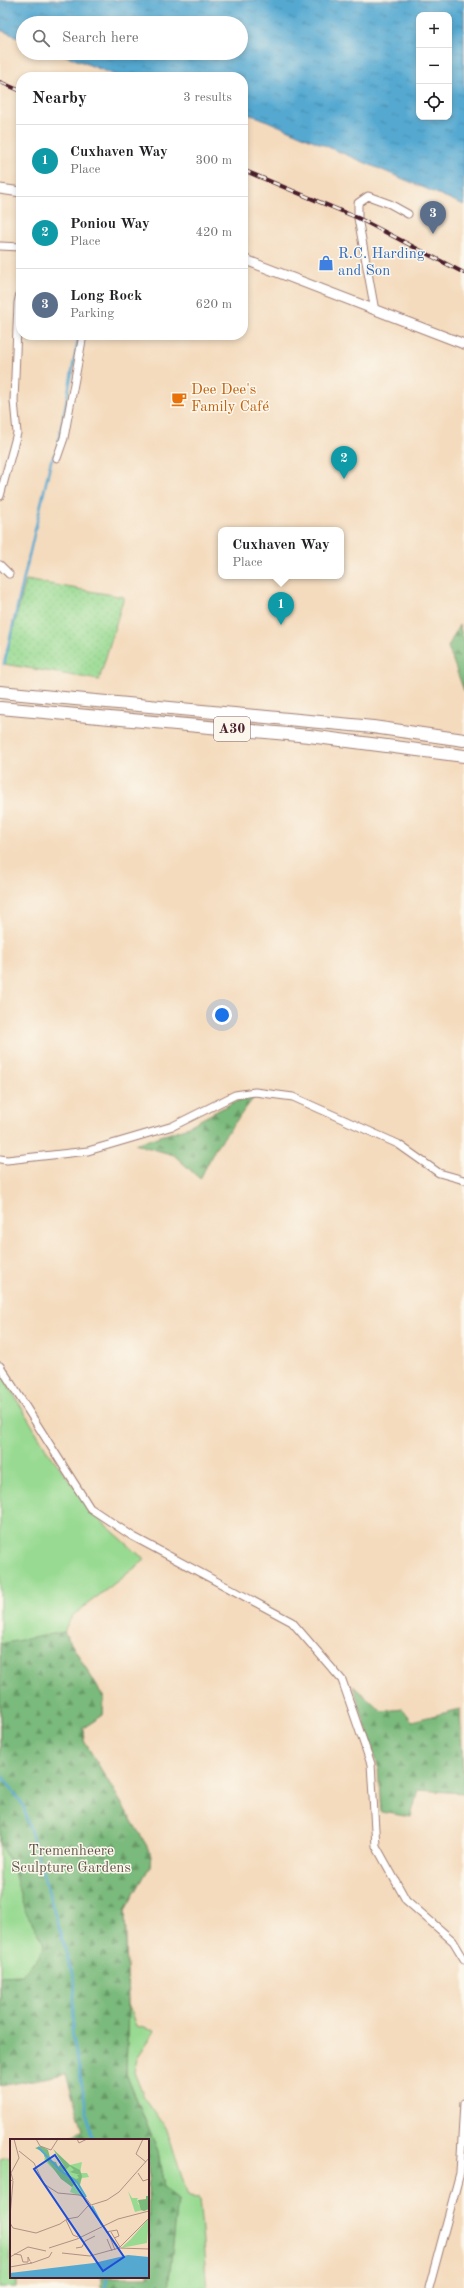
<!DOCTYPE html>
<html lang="en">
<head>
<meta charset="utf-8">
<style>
  :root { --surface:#fff; --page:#f6f6f6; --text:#202124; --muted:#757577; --line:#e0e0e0; --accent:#d1495b }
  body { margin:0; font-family:"Old Standard TT",serif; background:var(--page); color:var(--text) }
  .controls { position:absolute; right:12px; top:12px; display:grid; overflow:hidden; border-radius:8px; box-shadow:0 2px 6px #0003 }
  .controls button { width:36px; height:36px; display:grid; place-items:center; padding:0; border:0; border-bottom:1px solid var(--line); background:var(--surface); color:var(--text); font:20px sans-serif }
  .you { position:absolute; left:222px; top:1015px; width:14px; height:14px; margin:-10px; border:3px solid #fff; border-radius:50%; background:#1a73e8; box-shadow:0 0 0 6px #1a73e833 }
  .badge { display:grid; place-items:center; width:26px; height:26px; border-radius:50%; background:var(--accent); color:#fff; font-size:13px; font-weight:700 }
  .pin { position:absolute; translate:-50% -33px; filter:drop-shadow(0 1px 2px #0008) }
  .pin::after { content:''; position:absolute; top:21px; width:14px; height:12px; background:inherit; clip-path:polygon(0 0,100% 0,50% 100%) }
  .popup { position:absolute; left:218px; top:527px; width:126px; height:52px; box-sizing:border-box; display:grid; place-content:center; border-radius:8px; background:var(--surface); filter:drop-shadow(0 1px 3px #0005); font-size:13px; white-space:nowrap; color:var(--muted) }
  .popup b { font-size:15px; color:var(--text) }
  .popup::after { content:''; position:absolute; left:50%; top:100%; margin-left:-8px; border:8px solid transparent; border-top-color:var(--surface) }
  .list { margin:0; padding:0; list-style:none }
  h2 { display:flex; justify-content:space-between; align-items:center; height:52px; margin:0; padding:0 16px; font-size:17px }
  h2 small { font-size:13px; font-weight:400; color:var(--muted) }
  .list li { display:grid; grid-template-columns:26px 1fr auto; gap:12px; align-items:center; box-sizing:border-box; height:72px; padding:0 16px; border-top:1px solid var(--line) }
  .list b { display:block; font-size:15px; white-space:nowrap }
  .list p { margin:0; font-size:13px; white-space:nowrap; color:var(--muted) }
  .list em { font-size:13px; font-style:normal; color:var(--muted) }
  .icon { flex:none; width:22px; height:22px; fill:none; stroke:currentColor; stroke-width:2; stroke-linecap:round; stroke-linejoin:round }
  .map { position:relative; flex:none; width:464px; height:2288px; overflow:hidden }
  .search { position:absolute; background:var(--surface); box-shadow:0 2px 6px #0003; left:16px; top:16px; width:232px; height:44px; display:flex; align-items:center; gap:10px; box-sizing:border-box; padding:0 14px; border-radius:22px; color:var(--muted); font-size:15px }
  .panel { position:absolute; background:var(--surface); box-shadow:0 2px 6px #0003; left:16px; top:72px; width:232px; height:268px; border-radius:16px }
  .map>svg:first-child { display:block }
  .green { fill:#98da92; stroke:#717c5e }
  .forest { fill:url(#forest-firs); stroke:#626c54 }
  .park { fill:url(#park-dots); stroke:#717c5e }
  .water { fill:url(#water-ripples); stroke:#50647e; fill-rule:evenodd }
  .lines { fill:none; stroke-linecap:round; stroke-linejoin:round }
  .stream { stroke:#55a9d1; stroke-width:2.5 }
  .minor-casing { stroke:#9f7d74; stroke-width:9 }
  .tertiary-casing { stroke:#9f7d74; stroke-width:11 }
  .trunk-casing { stroke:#9f7d74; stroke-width:14 }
  .minor { stroke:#fff; stroke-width:7 }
  .tertiary { stroke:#fff; stroke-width:9 }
  .trunk { stroke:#fff; stroke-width:12 }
  .rail-casing { stroke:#4a1f2b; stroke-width:4 }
  .rail { stroke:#fbf7ec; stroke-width:2.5; stroke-dasharray:8; stroke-linecap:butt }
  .labels { text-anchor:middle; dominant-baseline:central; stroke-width:3; stroke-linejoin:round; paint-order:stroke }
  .shield { fill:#fbf7ec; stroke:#7f6065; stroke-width:1 }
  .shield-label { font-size:14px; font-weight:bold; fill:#4a1f2b }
  .shop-label { font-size:15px; fill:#366cbe; stroke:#fbf7ec; text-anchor:start }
  .food-label { font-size:15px; fill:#c56008; stroke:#fbf7ec; text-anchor:start }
  .park-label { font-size:15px; fill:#61574a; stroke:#fbf7ec }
  .inset-river { fill:none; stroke:#55a9d1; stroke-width:2 }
  .inset-road { fill:none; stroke:#b09083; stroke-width:1 }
  .view { fill:#1d4ed8; fill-opacity:0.15; stroke:#1d4ed8; stroke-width:2 }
  .inset-edge { fill:none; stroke:#4a1f2b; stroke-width:2 }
</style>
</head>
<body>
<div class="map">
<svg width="464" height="2288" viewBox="0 0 464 2288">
  <defs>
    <pattern id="forest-firs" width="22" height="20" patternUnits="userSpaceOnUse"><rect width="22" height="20" fill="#7aba7c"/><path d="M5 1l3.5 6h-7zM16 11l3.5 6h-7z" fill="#669766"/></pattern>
    <pattern id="park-dots" width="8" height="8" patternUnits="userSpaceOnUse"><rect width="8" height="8" fill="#98da92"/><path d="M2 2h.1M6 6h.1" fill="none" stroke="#84bb7e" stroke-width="1.8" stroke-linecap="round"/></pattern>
    <pattern id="water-ripples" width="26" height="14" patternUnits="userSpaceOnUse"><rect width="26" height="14" fill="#55a9d1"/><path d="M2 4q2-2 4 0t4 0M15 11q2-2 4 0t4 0" fill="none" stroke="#4889aa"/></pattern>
  </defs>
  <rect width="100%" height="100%" fill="#fbf7ec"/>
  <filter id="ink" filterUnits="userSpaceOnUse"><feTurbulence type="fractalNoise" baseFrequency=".025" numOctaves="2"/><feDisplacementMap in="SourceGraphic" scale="8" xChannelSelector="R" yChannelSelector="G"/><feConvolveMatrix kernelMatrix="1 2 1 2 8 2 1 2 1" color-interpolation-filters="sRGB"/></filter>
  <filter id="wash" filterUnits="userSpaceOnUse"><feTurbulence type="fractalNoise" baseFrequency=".012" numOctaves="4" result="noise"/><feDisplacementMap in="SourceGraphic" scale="16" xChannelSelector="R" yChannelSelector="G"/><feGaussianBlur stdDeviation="0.9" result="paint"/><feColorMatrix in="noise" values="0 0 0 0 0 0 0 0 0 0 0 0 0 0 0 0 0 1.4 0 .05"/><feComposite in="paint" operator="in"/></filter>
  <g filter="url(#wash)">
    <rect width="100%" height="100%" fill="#f4dbbe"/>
    <!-- green -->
    <path class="green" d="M0 1371 46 1449 99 1519 145 1560 72 1616 64 1632 104 1698 103 1715 83 1728 84 1741 151 1853 150 1866 125 1910 128 2004 136 2026 155 2031 137 2058 134 2072 143 2095 167 2129 188 2197 199 2198 207 2288H168L178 2199 164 2188 158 2152 126 2074 128 2005 0 2006Z
      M7 2157 11 2158V2277H17V2288H0V2159Z"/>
    <!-- forest -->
    <path class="forest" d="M459 625 464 640V691L448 647Z
      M255 1096 215 1149 200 1179 174 1155 135 1144 183 1129 234 1102Z
      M64 1632 104 1698 103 1715 83 1728 84 1741 151 1853 150 1866 125 1910 128 2004 126 2074 158 2152 164 2188 178 2199 168 2288H101V2277H148V2140H66L83 2130 66 2074 0 2086V1976L22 1975 37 1959 45 1944 24 1909 13 1868 0 1842V1644Z
      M353 1686 382 1711 403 1709 412 1721 460 1709 464 1793 418 1790 411 1817 381 1812 378 1766Z"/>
    <!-- park -->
    <path class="park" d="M26 580 124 597 99 680 4 664Z"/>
    <!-- water -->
    <path class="water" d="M0 0H464V205L258 117 243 113V77H120L59 53H241V23H23V39L0 30ZM419 15H449V117H419Z"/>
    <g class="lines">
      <!-- stream -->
      <path class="stream" d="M4 664 51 461 57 450 79 335
        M0 1773 23 1805 75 1983 72 2031 92 2140
        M105 2288 107 2277"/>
    </g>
  </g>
  <g filter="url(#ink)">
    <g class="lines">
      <defs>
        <path id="minor" d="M0 246 21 247
          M375 311 358 218V203L368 196 390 204 408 214
          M57 458 64 438 83 335
          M0 496 17 433 14 401 18 303 21 289
          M0 565 9 574
          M0 1159 7 1160 88 1151 173 1126 235 1095 255 1092 293 1097 398 1144 439 1173 464 1180
          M0 1366 90 1508 132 1536 292 1622 342 1680 371 1764 376 1846 406 1900 453 1941 464 1959
          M429 2288 460 2173 464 2103"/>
        <path id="tertiary" d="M0 189 21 192
          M243 259 464 344"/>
        <path id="trunk" d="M0 692 373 727 464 740
          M0 708 309 736 464 756"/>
      </defs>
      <!-- minor casing -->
      <use href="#minor" class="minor-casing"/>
      <!-- tertiary casing -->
      <use href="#tertiary" class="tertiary-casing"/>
      <!-- trunk casing -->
      <use href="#trunk" class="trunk-casing"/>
      <!-- minor -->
      <use href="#minor" class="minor"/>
      <!-- tertiary -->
      <use href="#tertiary" class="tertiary"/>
      <!-- trunk -->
      <use href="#trunk" class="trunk"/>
      <defs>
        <path id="rail" d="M0 82 21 91
          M243 170 358 218 464 273"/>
      </defs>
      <!-- rail casing -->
      <use href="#rail" class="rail-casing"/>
      <!-- rail -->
      <use href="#rail" class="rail"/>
    </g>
  </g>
  <!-- icons -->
  <defs>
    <symbol id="shop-bare" viewBox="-9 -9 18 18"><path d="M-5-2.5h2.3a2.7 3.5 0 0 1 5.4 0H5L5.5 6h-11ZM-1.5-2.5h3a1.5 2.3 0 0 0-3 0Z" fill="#3f7fe0" stroke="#fbf7ec" stroke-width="2.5" paint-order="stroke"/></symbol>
    <symbol id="cafe-bare" viewBox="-9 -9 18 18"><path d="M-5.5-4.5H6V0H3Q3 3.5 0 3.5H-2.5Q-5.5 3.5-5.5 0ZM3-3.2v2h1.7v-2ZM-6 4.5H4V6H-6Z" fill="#e8710a" stroke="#fbf7ec" stroke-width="2.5" paint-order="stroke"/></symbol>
  </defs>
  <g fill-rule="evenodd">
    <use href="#shop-bare" x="315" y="252" width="22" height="22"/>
    <use href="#cafe-bare" x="168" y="388" width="22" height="22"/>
  </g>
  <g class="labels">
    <!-- shield labels -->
    <rect class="shield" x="214" y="717" width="36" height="24" rx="3"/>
    <g class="shield-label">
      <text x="232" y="729">A30</text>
    </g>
    <!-- shop labels -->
    <g class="shop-label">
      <text x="338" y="254">R.C. Harding<tspan x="338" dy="17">and Son</tspan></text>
    </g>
    <!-- food labels -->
    <g class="food-label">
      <text x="191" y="390">Dee Dee's<tspan x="191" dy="17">Family Café</tspan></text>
    </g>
    <!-- park labels -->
    <g class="park-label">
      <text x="71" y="1851">Tremenheere<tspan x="71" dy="17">Sculpture Gardens</tspan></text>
    </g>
  </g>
  <!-- overview -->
  <g transform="translate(10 2139)">
    <rect width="139" height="139" fill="#f4dbbe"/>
    <path d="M36 18 48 33 60 26 72 23 70 34H77L79 38 72 39 69 44 76 59 60 53 62 48 39 26 34 20ZM118 52 122 59H128L127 61 131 65 127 63 133 71 125 73ZM139 79 137 104 111 109 121 100Z" fill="#98da92"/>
    <path d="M31 7 38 11 41 22 46 23 48 28 51 25 54 27 43 10 60 26 70 31 72 37 70 46 65 44 62 48 51 40 34 17 35 14 25 9ZM60 27 64 31 60 33 70 36H67L69 39 66 40 53 33ZM136 57H139V70L134 72 131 71 128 61 136 60Z" fill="#7aba7c" fill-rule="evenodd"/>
    <path d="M118 116 139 118V139H0V134L84 124Z" fill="#55a9d1"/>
    <path class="inset-river" d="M28 8 51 32 67 43 76 58M82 67 92 86"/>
    <path class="inset-road" d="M26 0 30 7 41 11 48 0M67 0 69 4 77 0M133 0 126 15 136 23M9 12 24 24 34 45 48 54 69 56 76 59 81 66M128 34 133 42 139 40M0 42 3 41 1 34 9 19 4 0M0 78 3 42M56 81 63 96 68 98M0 84 3 89 26 94 50 85 57 80 68 78 78 67 97 61 109 53 139 19M96 93 107 91 109 97 104 99M98 93 105 111M101 93 110 108M97 100 102 112M39 109 67 100 108 80 139 72M66 109 72 108 75 102 85 97M109 109 139 79M52 114 80 117 109 109 139 110M4 115 11 116 13 123H18V118L20 122M0 118 18 108 36 112M22 124 39 118 42 113M0 128 22 124 20 123"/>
    <path class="view" d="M45 16 114 118 93 132 24 30Z"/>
    <rect width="139" height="139" class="inset-edge"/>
  </g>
</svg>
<div class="controls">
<button>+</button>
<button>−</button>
<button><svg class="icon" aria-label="locate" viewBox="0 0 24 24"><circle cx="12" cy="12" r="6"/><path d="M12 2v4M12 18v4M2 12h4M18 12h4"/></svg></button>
</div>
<div class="you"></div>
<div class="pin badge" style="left:281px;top:625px;background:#0f9aa8">1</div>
<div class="popup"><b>Cuxhaven Way</b>Place</div>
<div class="pin badge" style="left:344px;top:479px;background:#0f9aa8">2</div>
<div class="pin badge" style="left:433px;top:234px;background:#5c6f8a">3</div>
<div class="search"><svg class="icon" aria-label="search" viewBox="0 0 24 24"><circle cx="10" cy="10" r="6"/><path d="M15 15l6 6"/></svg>Search here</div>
<section class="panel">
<h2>Nearby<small>3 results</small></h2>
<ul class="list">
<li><span class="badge" style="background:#0f9aa8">1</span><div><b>Cuxhaven Way</b><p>Place</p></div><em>300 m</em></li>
<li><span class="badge" style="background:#0f9aa8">2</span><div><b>Poniou Way</b><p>Place</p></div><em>420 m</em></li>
<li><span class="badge" style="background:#5c6f8a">3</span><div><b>Long Rock</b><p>Parking</p></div><em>620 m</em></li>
</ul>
</section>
</div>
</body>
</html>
